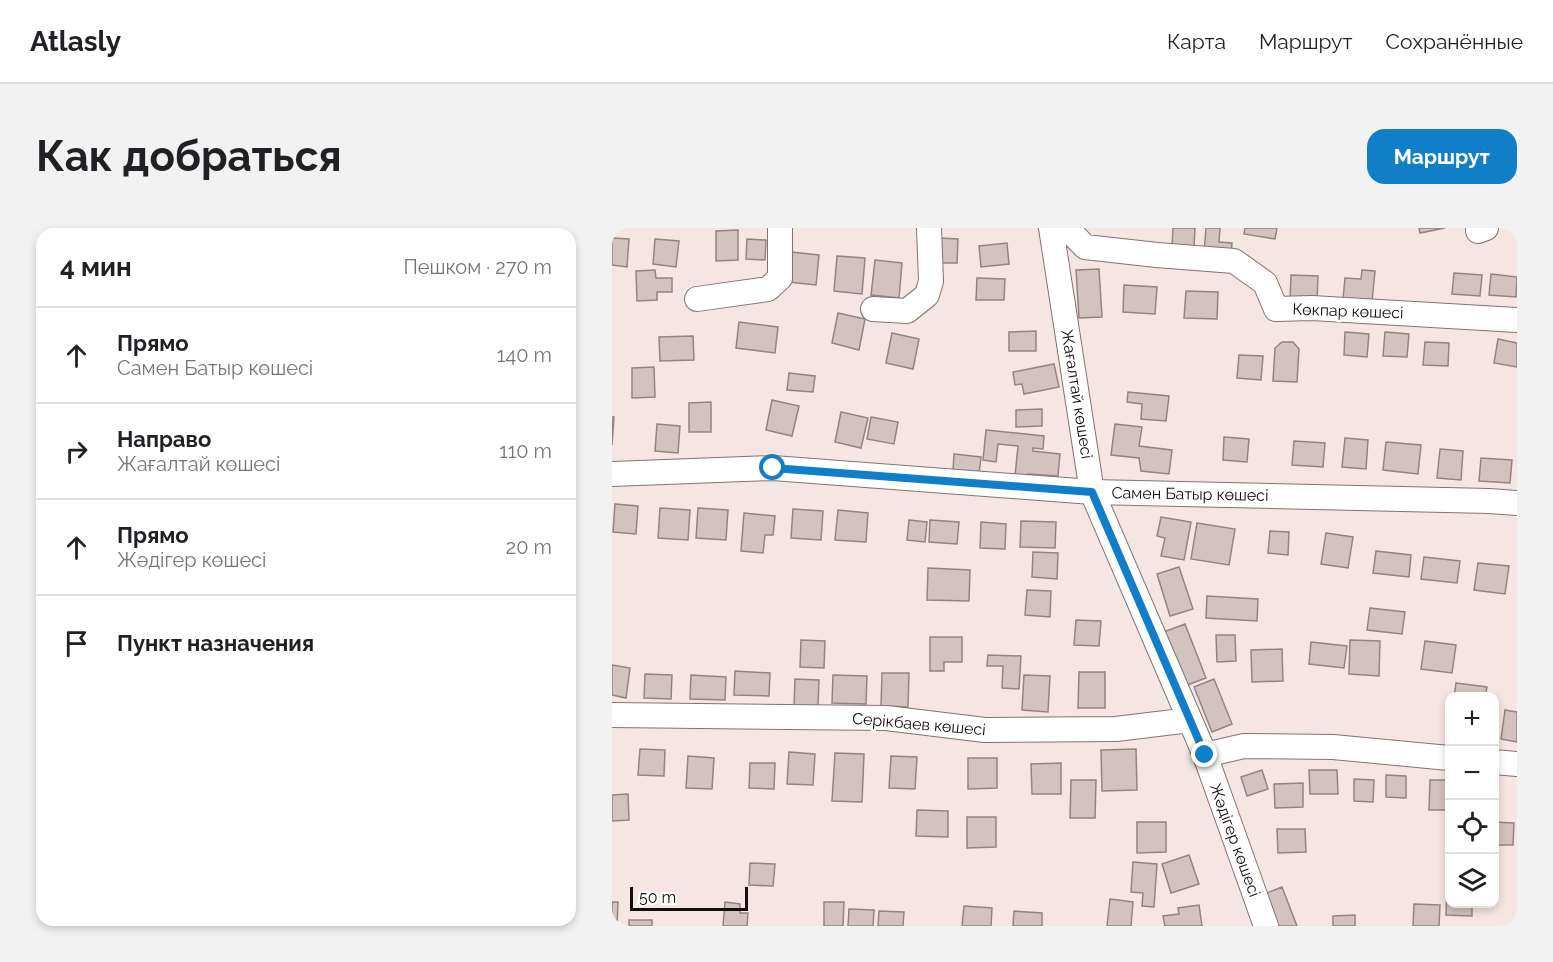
<!DOCTYPE html>
<html lang="ru">
<head>
<meta charset="utf-8">
<style>
  :root { --surface:#fff; --page:#f2f2f2; --text:#202124; --muted:#757577; --line:#e0e0e0; --accent:#117ec8 }
  body { margin:0; font-family:Raleway,sans-serif; background:var(--page); color:var(--text) }
  .controls { position:absolute; right:18px; bottom:18px; display:grid; overflow:hidden; border-radius:12px; box-shadow:0 3px 9px #0003 }
  .controls button { width:54px; height:54px; display:grid; place-items:center; padding:0; border:0; border-bottom:2px solid var(--line); background:var(--surface); color:var(--text); font:30px sans-serif }
  .scale { position:absolute; left:18px; bottom:15px; width:118px; box-sizing:border-box; padding-left:6px; border:3px solid #130d0d; border-top:0; font-size:16px; line-height:21px; white-space:nowrap; color:#130d0d; -webkit-text-stroke:4px #fff; paint-order:stroke }
  .stop { position:absolute; width:18px; height:18px; margin:-14px; border:4px solid #117ec8; border-radius:50%; background:#fff }
  .stop.end { background:#117ec8; border-color:#fff; box-shadow:0 2px 6px #0008 }
  .list { margin:0; padding:0; list-style:none }
  h2 { display:flex; justify-content:space-between; align-items:center; height:78px; margin:0; padding:0 24px; font-size:26px }
  h2 small { font-size:20px; font-weight:400; color:var(--muted) }
  .list li { display:grid; grid-template-columns:39px 1fr auto; gap:18px; align-items:center; box-sizing:border-box; height:96px; padding:0 24px; border-top:2px solid var(--line) }
  .list b { display:block; font-size:22px; white-space:nowrap }
  .list p { margin:0; font-size:20px; white-space:nowrap; color:var(--muted) }
  .list em { font-size:20px; font-style:normal; color:var(--muted) }
  .icon { flex:none; width:33px; height:33px; fill:none; stroke:currentColor; stroke-width:2; stroke-linecap:round; stroke-linejoin:round }
  .map { position:relative; flex:none; width:905px; height:698px; overflow:hidden; border-radius:18px }
  header { display:flex; align-items:center; gap:36px; box-sizing:border-box; height:84px; padding:0 30px; background:var(--surface); border-bottom:2px solid var(--line) }
  header strong { font-size:28px }
  nav { display:flex; gap:33px; margin-inline-start:auto; font-size:21px }
  .intro { display:flex; align-items:center; justify-content:space-between; box-sizing:border-box; height:144px; padding:0 36px }
  h1 { margin:0; font-size:42px }
  .button { padding:15px 27px; border-radius:18px; background:var(--accent); color:#fff; font-size:21px; font-weight:700 }
  main { display:flex; gap:36px; padding:0 36px }
  aside { flex:1; background:var(--surface); border-radius:18px; box-shadow:0 3px 9px #0003 }
  .map>svg:first-child { display:block }
  .building { fill:#d3c3c0; stroke:#938482; stroke-width:1.5 }
  .lines { fill:none; stroke-linecap:round; stroke-linejoin:round }
  .minor-casing { stroke:#827371; stroke-width:26 }
  .minor { stroke:#fff; stroke-width:24 }
  .route { stroke:#117ec8; stroke-width:8 }
  .labels { text-anchor:middle; dominant-baseline:central; stroke-width:5; stroke-linejoin:round; paint-order:stroke }
  .street-label { font-size:16px; fill:#130d0d; stroke:#fff }
</style>
</head>
<body>
<header>
<strong>Atlasly</strong>
<nav><a>Карта</a><a>Маршрут</a><a>Сохранённые</a></nav>
</header>
<div class="intro"><h1>Как добраться</h1><a class="button">Маршрут</a></div>
<main>
<aside>
<h2>4 мин<small>Пешком · 270 m</small></h2>
<ul class="list">
<li><svg class="icon" aria-label="ahead" viewBox="0 0 24 24"><path d="M12 20V5M6 11l6-6 6 6"/></svg><div><b>Прямо</b><p>Самен Батыр көшесі</p></div><em>140 m</em></li>
<li><svg class="icon" aria-label="right" viewBox="0 0 24 24"><path d="M7 20v-9h11M14 6l5 5-5 5"/></svg><div><b>Направо</b><p>Жағалтай көшесі</p></div><em>110 m</em></li>
<li><svg class="icon" aria-label="ahead" viewBox="0 0 24 24"><path d="M12 20V5M6 11l6-6 6 6"/></svg><div><b>Прямо</b><p>Жәдігер көшесі</p></div><em>20 m</em></li>
<li><svg class="icon" aria-label="arrive" viewBox="0 0 24 24"><path d="M6 21V4h12l-3 4 3 4H6"/></svg><div><b>Пункт назначения</b></div></li>
</ul>
</aside>
<div class="map">
<svg width="905" height="698" viewBox="0 0 905 698">
  <rect width="100%" height="100%" fill="#f6e6e3"/>
  <!-- building -->
  <path class="building" d="M561 0H583L582 20 560 19Z
    M594 0H608L607 14 620 15 619 27 592 25Z
    M633 0H665L663 11 632 6Z
    M807 0H833L808 5Z
    M126 2V32L104 33V3Z
    M0 10 17 11 15 39 0 37Z
    M327 10 346 11 345 35H326Z
    M43 11 67 13 64 39 41 36Z
    M135 11 154 12 153 32 134 31Z
    M395 15 397 36 369 39 367 18Z
    M179 24 207 27 204 57 176 54Z
    M225 28 253 30 250 66 222 63Z
    M263 32 290 35 287 70 259 67Z
    M487 41 490 89 467 90 464 42Z
    M43 42 44 50H60V64H45V72L25 73 24 43Z
    M750 42 763 43 760 74 731 71 733 50 749 51Z
    M842 45 870 47 868 68 840 66Z
    M879 46 905 49 904 69 877 67Z
    M679 47 706 48 705 73H678Z
    M365 50 393 51 392 72H364Z
    M512 57 545 59 543 86 511 84Z
    M574 63 606 64 605 91 572 90Z
    M226 85 253 91 247 122 220 115Z
    M127 94 166 99 163 125 124 120Z
    M424 103V123H397V104Z
    M733 104 757 106 755 129 732 127Z
    M773 104 797 106 795 129 771 128Z
    M280 105 307 111 301 141 274 135Z
    M81 108 82 132 48 133 47 109Z
    M886 111 905 115V139L882 135Z
    M670 114H681L687 121 685 154 661 153 663 120Z
    M813 114 837 115 836 138 811 137Z
    M627 127 651 128 649 152 625 150Z
    M442 136 447 159 412 166 410 156 403 157 401 144Z
    M42 139 43 169 20 170V140Z
    M177 145 203 148 201 164 175 162Z
    M516 164 557 168 554 193 529 191 530 176 515 174Z
    M160 172 187 178 180 208 154 202Z
    M99 174V204H77V175Z
    M430 181V198L404 199V182Z
    M229 184 256 190 249 220 223 214Z
    M0 189H2L0 217Z
    M259 189 286 194 282 216 255 211Z
    M45 196 68 198 66 225 43 223Z
    M503 196 530 199 527 218 560 222 557 246 529 243 527 230 499 227Z
    M374 202 432 208 431 221 421 220V223L448 226 446 248 416 246V249L403 248 406 218 386 216 384 234 371 232Z
    M612 209 637 211 635 234 611 232Z
    M733 210 756 212 754 241 730 239Z
    M682 213 713 215 711 239 680 237Z
    M774 214 809 217 806 246 771 242Z
    M828 221 851 223 849 252 825 250Z
    M342 226 369 229 367 246 341 243Z
    M869 230 900 232 898 255 867 253Z
    M3 276 26 278 24 306 1 304Z
    M48 280 78 282 76 312 46 310Z
    M86 280 116 282 114 312 84 310Z
    M181 281 211 283 209 312 179 310Z
    M226 282 256 285 254 314 223 312Z
    M132 285 163 288 161 307H153L151 325 129 323Z
    M549 289 579 294 572 332 549 328 553 310 545 308Z
    M297 292 315 294 313 314 295 312Z
    M318 292 347 294 345 316 317 314Z
    M409 293 444 294 443 320 408 319Z
    M369 294 394 296 393 321 368 320Z
    M585 295 623 301 617 337 579 331Z
    M658 303 677 304 676 327 656 325Z
    M714 305 741 309 736 340 709 336Z
    M764 323 799 327 797 349 761 345Z
    M421 324 446 325 445 351 420 349Z
    M812 329 848 333 845 355 809 351Z
    M866 335 897 338 893 366 862 362Z
    M567 339 581 381 558 388 545 346Z
    M316 340 358 342 357 373 315 372Z
    M415 362 439 363 438 389 413 387Z
    M595 368 646 371 645 393 594 390Z
    M758 380 793 384 790 406 755 402Z
    M464 392 489 393 487 418 462 417Z
    M573 396 594 450 570 459 549 405Z
    M604 407H623L624 433 605 434Z
    M318 409H350V434H332V443H318Z
    M189 412 213 413 212 440 188 439Z
    M738 412 768 413 767 448 737 446Z
    M813 413 844 417 840 445 809 441Z
    M699 414 735 418 732 440 697 436Z
    M670 421 671 453 640 454 639 422Z
    M376 427 409 428 407 461 390 460 391 438H375Z
    M0 437 18 440 14 470 0 467Z
    M123 443 158 445 157 468 122 467Z
    M467 444H493V480H466Z
    M270 445H297L296 479 269 478Z
    M33 446 60 447 59 471 32 470Z
    M79 447 114 449 113 472 78 471Z
    M221 447 255 448 254 476 220 475Z
    M412 447 438 448 436 484 410 482Z
    M183 451 207 452 206 478H182Z
    M602 451 620 496 600 504 582 459Z
    M844 455 875 459 873 469H842Z
    M893 482 905 484V514L889 511Z
    M28 521 53 522 52 548 26 547Z
    M524 521 525 562 490 563 489 522Z
    M177 524 203 526 201 557 175 556Z
    M223 525 252 526 250 574 220 573Z
    M76 528 102 530 100 561 74 560Z
    M279 528 305 529 303 561 277 560Z
    M356 530H385V560L356 561Z
    M138 535H163L162 561 137 560Z
    M449 535V566H420L419 536Z
    M650 542 656 561 635 568 629 549Z
    M697 542H725L726 566H698Z
    M774 547 794 548V570L774 569Z
    M742 551 762 552 761 574 742 573Z
    M459 552H484L483 590H458Z
    M818 552H837V582H817Z
    M691 555V579L663 580 662 556Z
    M16 566 17 592 0 593V567Z
    M305 582 336 583V609L304 608Z
    M355 589H384V619L355 620Z
    M525 594H554V624L525 625Z
    M882 594 902 595 901 617H882Z
    M665 601H693L694 624 666 625Z
    M577 627 587 656 559 665 550 636Z
    M521 634 545 636 542 679 530 678 531 665 519 664Z
    M138 635 163 636 161 658 137 657Z
    M835 658H837V676H860V688L834 687Z
    M670 659 685 698H662L650 667Z
    M498 671 521 674 519 698H495Z
    M0 674H6L5 698H0Z
    M113 674 128 676V685H136L135 698H111Z
    M212 674H232L231 698H212Z
    M802 676 828 677 827 698H801Z
    M587 677 590 698H553L551 688 567 686 566 680Z
    M352 678 380 680 379 698H350Z
    M237 681 262 682 261 698H236Z
    M267 683 292 684 291 698H266Z
    M402 683 430 685V698H401Z
    M743 687V698H721V688Z
    M17 692H40V698H17Z"/>
  <g class="lines">
    <defs>
      <path id="minor" d="M439 0 480 264 593 527 654 698
        M455 0 473 19 545 27 622 33 653 55 664 81 700 80 905 92
        M866 3 874 0
        M85 71 156 61 168 50V0
        M261 81 295 83 315 67 319 53 317 0
        M0 246 161 240 480 264 877 273 905 275
        M0 487 274 490 373 502 504 501 578 492
        M593 527 632 518 721 519 837 530
        M882 534 905 536"/>
    </defs>
    <!-- minor casing -->
    <use href="#minor" class="minor-casing"/>
    <!-- minor -->
    <use href="#minor" class="minor"/>
  </g>
  <g class="lines">
    <!-- route -->
    <path class="route" d="M161 240 480 264 593 527"/>
  </g>
  <g class="labels">
    <!-- street labels -->
    <g class="street-label">
      <text transform="translate(736 83) rotate(2)">Көкпар көшесі</text>
      <text transform="translate(465 166) rotate(81)">Жағалтай көшесі</text>
      <text transform="translate(578 266) rotate(1)">Самен Батыр көшесі</text>
      <text transform="translate(307 496) rotate(5)">Серікбаев көшесі</text>
      <text transform="translate(623 612) rotate(70)">Жәдігер көшесі</text>
    </g>
  </g>
</svg>
<div class="controls">
<button>+</button>
<button>−</button>
<button><svg class="icon" aria-label="locate" viewBox="0 0 24 24"><circle cx="12" cy="12" r="6"/><path d="M12 2v4M12 18v4M2 12h4M18 12h4"/></svg></button>
<button><svg class="icon" aria-label="layers" viewBox="0 0 24 24"><path d="M12 4l9 5-9 5-9-5zM3 14l9 5 9-5"/></svg></button>
</div>
<div class="scale">50 m</div>
<div class="stop" style="left:161px;top:240px"></div>
<div class="stop end" style="left:593px;top:527px"></div>
</div>
</main>
</body>
</html>
